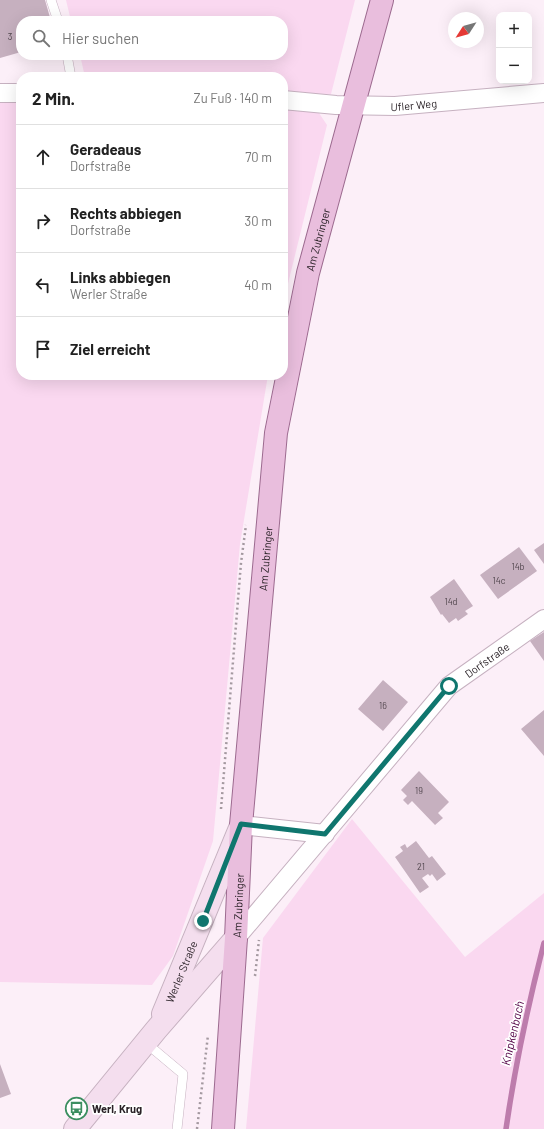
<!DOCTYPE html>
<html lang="de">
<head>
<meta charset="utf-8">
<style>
  :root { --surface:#fff; --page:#f2f2f2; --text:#222; --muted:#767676; --line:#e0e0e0 }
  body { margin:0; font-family:Barlow,sans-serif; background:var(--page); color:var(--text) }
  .controls { position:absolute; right:12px; top:12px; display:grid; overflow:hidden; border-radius:8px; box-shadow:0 4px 16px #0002 }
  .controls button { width:36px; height:36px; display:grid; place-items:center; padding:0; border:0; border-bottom:1px solid var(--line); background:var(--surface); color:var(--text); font:20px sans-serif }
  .compass { position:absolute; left:448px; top:12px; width:36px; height:36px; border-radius:50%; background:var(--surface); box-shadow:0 4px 16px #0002; rotate:234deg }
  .stop { position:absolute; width:12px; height:12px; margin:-9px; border:3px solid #0f766e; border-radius:50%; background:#fff }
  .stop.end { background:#0f766e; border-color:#fff; box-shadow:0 1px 4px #0008 }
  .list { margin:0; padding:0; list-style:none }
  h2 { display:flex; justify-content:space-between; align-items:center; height:52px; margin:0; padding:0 16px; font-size:17px }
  h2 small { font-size:13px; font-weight:400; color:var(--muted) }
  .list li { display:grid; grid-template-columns:26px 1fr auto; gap:12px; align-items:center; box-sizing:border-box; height:64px; padding:0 16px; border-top:1px solid var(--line) }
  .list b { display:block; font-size:15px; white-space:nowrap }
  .list p { margin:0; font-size:13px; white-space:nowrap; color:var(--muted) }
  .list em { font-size:13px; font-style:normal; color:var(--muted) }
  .icon { flex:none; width:22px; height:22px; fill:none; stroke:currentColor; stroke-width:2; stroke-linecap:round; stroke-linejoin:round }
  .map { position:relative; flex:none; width:544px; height:1129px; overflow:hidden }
  .search { position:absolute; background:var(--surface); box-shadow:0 4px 16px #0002; left:16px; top:16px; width:272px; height:44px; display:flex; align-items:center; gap:10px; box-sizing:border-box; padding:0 14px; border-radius:16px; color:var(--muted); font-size:15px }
  .panel { position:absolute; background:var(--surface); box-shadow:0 4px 16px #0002; left:16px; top:72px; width:272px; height:308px; border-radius:16px }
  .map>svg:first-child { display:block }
  .green { fill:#fad8f0 }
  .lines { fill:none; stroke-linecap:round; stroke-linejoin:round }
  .stream { stroke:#bd7cac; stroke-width:5.5 }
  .building { fill:#c6b0bf }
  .lane-casing { stroke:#c6b1c0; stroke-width:10 }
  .street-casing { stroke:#c6b1c0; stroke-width:20 }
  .secondary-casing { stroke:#c6b1c0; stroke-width:24 }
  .primary-casing { stroke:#9c6a8f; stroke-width:24 }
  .path { stroke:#a499a0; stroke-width:2.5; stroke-dasharray:2 3; stroke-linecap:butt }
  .lane { stroke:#fff; stroke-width:9 }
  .street { stroke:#fff; stroke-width:18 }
  .secondary { stroke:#f4deee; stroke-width:22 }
  .primary { stroke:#e9bedd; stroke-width:22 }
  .route { stroke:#0f766e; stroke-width:5 }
  .labels { text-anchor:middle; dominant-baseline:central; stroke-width:3.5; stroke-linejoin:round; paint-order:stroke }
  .number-label { font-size:9px; fill:#50454c }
  .street-label { font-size:11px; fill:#292126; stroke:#fff }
  .poi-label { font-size:11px; font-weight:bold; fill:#292126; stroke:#fff; text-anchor:start }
  .water-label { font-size:12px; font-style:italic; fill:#510045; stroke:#fff }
</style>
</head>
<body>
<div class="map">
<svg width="544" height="1129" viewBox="0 0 544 1129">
  <rect width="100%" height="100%" fill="#fceff8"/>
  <!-- green -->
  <path class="green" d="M66 0H355L331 94 283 93V77H85L80 55H283V21H71Z
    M0 103H21V375H268L240 544 213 841 173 956 152 985 0 982Z
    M283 107 317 110 327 125 283 304Z
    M352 819 465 957 544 893V1129H246L263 938Z"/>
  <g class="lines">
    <!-- stream -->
    <path class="stream" d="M506 1129C515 1066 528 1005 544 943"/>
  </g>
  <!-- building -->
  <path class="building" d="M0 0H45L51 21H21V52L0 58Z
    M544 543V564L534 550Z
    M519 547 537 571 498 599 480 575Z
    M454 579 473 606 465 611 468 614 458 621 456 618 449 623 442 614 441 615 430 597Z
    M544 632V661L530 641Z
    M383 680 408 702 383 731 358 709Z
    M544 710V756L521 729Z
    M419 771 449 802 438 813 443 818 435 825 412 801 408 805 403 800 407 796 401 790Z
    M416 841 429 858 432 856 446 874 437 881 432 874 430 876 428 874 422 878 429 887 420 893 395 857 403 851 400 847 405 844 407 848Z
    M0 1064 11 1094 0 1098Z"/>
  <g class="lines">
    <defs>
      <path id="lane" d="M51 0 58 21
        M67 55 71 77
        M146 1043 183 1074 177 1129"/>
      <g id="street">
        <path d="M0 93H21"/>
        <path id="s1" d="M283 100 336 105 395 106 544 93"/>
        <path d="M241 825 325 834"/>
        <path id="s2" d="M236 938 449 686 544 619"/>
      </g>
      <g id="secondary">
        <path id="s3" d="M163 1014 240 828"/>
        <path d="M75 1129 156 1030 236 938"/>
      </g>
      <g id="primary">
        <path id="s4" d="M223 1129 236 938 241 825 276 433 308 273 382 0"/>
      </g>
    </defs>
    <!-- lane casing -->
    <use href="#lane" class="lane-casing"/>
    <!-- street casing -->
    <use href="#street" class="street-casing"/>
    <!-- secondary casing -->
    <use href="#secondary" class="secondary-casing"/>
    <!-- primary casing -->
    <use href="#primary" class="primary-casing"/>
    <!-- path -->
    <path class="path" d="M221 809 241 563 246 525
      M255 976 259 940
      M197 1129 208 1035"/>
    <!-- lane -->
    <use href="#lane" class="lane"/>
    <!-- street -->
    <use href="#street" class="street"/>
    <!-- secondary -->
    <use href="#secondary" class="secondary"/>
    <!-- primary -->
    <use href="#primary" class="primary"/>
  </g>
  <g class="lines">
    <!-- route -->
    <path class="route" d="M203 921 241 824 325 834 449 686"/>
  </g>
  <!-- icons -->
  <defs>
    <symbol id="bus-ring" viewBox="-11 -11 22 22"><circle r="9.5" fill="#fff" stroke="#3b8e60" stroke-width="1.5"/><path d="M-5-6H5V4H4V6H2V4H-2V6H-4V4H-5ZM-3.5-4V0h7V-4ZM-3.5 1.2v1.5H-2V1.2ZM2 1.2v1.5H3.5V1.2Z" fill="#3b8e60"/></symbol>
  </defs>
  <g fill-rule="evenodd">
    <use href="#bus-ring" x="64" y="1096" width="25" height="25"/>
  </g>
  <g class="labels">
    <!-- number labels -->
    <g class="number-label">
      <text x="10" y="36">3</text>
      <text x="518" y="566">14b</text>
      <text x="499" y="580">14c</text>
      <text x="451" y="601">14d</text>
      <text x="383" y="705">16</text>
      <text x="419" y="790">19</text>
      <text x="421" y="866">21</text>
    </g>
    <!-- street labels -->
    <g class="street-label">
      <text stroke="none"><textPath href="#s1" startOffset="131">Ufler Weg</textPath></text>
      <text stroke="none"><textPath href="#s4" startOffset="896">Am Zubringer</textPath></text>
      <text stroke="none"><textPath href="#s4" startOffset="572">Am Zubringer</textPath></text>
      <text stroke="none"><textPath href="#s2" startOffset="376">Dorfstraße</textPath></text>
      <text stroke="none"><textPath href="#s4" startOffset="224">Am Zubringer</textPath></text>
      <text stroke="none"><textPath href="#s3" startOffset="46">Werler Straße</textPath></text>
    </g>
    <!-- poi labels -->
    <g class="poi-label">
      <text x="92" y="1108">Werl, Krug</text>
    </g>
    <!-- water labels -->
    <g class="water-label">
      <text transform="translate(512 1033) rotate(-77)">Knipkenbach</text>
    </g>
  </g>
</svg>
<div class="controls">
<button>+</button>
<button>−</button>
</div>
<svg class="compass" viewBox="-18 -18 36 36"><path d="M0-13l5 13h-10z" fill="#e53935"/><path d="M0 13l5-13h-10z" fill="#767676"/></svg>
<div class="stop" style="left:449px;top:686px"></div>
<div class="stop end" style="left:203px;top:921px"></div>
<div class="search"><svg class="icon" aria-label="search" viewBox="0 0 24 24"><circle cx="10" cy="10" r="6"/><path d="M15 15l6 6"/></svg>Hier suchen</div>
<section class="panel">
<h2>2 Min.<small>Zu Fuß · 140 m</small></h2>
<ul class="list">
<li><svg class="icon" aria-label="ahead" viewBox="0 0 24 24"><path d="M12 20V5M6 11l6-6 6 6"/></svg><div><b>Geradeaus</b><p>Dorfstraße</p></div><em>70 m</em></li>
<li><svg class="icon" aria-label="right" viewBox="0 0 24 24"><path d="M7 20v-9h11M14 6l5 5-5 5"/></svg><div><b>Rechts abbiegen</b><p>Dorfstraße</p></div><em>30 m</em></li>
<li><svg class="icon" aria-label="left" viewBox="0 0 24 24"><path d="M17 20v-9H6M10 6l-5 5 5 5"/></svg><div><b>Links abbiegen</b><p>Werler Straße</p></div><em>40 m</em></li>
<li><svg class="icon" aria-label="arrive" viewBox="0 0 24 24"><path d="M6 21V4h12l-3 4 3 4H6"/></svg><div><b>Ziel erreicht</b></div></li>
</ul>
</section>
</div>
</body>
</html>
